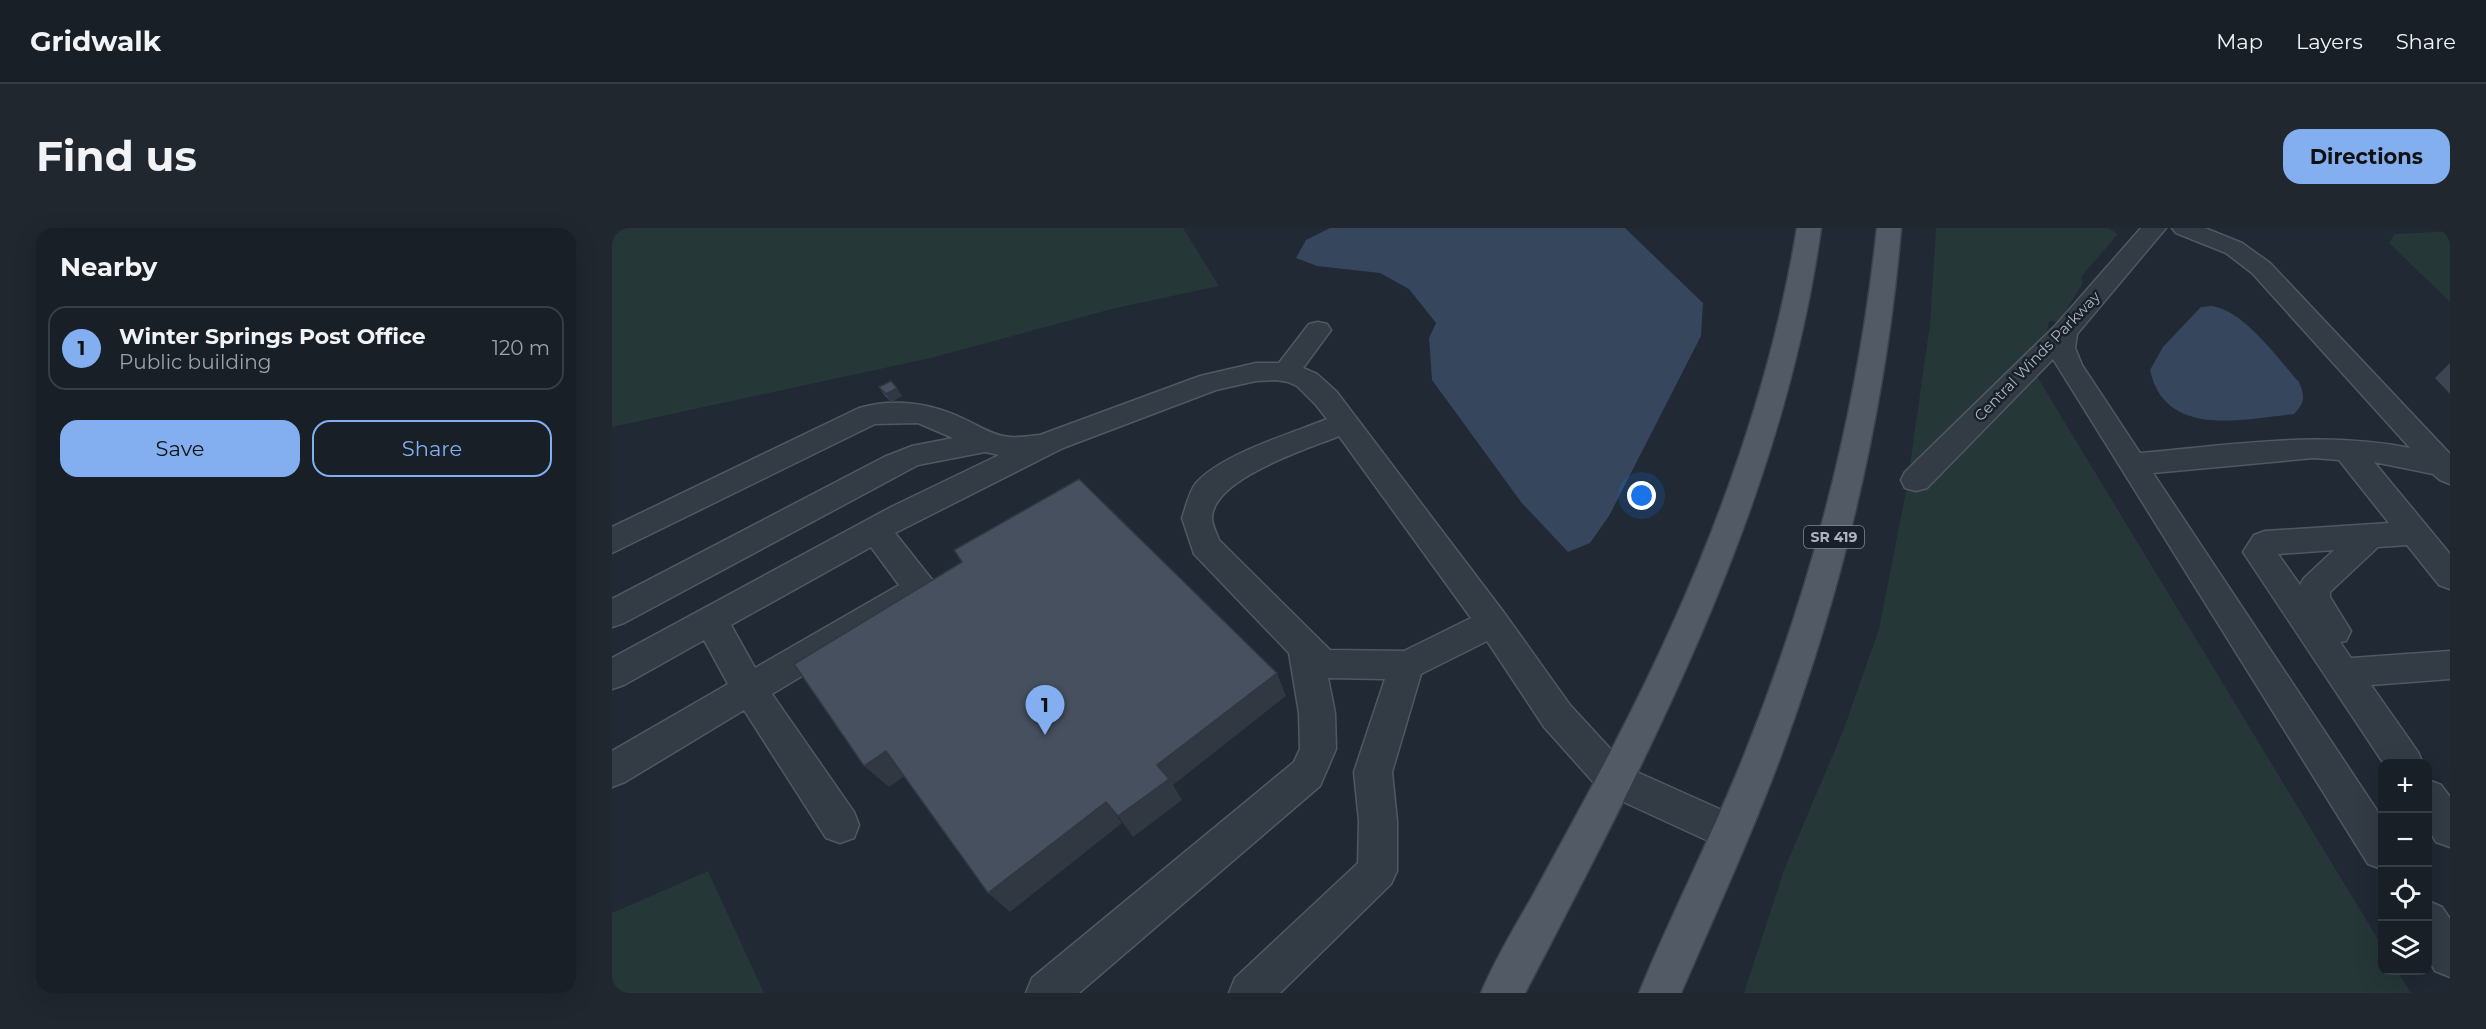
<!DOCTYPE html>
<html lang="en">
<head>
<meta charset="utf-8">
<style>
  :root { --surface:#181f27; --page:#21272f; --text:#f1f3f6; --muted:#9fa2a7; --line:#363d44; --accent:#83aff0 }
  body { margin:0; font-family:Montserrat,sans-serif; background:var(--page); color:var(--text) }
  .controls { position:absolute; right:18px; bottom:18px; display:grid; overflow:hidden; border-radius:12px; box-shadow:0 6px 24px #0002 }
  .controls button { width:54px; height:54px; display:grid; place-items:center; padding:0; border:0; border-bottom:2px solid var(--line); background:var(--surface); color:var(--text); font:30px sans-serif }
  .you { position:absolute; left:1030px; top:268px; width:21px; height:21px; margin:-15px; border:4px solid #fff; border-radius:50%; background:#1a73e8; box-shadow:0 0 0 9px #1a73e833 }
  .badge { display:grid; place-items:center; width:39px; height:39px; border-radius:50%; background:var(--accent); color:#111; font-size:20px; font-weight:700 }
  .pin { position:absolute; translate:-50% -50px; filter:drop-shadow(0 2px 3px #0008) }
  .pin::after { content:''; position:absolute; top:32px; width:21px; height:18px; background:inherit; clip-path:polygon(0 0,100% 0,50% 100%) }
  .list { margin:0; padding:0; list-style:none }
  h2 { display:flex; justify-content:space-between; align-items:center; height:78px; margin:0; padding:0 24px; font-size:26px }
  h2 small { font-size:20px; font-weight:400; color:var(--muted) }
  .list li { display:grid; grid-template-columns:39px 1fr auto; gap:18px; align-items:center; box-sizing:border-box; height:84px; margin:0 12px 12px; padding:0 12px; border:2px solid var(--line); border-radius:18px }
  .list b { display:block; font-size:22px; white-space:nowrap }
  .list p { margin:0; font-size:20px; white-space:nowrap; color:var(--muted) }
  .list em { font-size:20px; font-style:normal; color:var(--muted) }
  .actions { display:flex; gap:12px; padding:18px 24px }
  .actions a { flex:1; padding:14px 0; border:2px solid var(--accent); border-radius:18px; text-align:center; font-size:21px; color:var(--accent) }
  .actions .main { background:var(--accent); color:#111 }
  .icon { flex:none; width:33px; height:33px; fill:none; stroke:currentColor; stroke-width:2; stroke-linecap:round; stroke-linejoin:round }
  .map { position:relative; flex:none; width:1838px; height:765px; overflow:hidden; border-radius:18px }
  header { display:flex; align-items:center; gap:36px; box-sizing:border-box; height:84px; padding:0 30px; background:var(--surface); border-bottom:2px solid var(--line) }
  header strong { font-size:28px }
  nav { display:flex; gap:33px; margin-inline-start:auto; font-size:21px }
  .intro { display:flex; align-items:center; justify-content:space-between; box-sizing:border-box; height:144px; padding:0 36px }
  h1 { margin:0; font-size:42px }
  .button { padding:15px 27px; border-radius:18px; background:var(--accent); color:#111; font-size:21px; font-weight:700 }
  main { display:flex; gap:36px; padding:0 36px }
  aside { flex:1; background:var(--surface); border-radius:18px; box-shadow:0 6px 24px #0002 }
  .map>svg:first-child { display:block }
  .green { fill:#253737 }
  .water { fill:#36465c }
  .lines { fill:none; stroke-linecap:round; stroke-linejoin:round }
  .minor-casing { stroke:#515863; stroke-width:3 }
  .major-casing { stroke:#3d444e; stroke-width:3 }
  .minor { fill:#333b45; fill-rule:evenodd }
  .major { fill:#515a65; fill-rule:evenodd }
  .wall { fill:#3c4551 }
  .shaded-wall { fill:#313842 }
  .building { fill:#46505e; stroke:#313842; stroke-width:1.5 }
  .labels { text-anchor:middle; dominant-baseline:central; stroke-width:5; stroke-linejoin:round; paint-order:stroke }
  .shield { fill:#192029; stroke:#818894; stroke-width:1.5 }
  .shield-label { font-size:14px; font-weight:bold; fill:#adb5c2 }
  .street-label { font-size:15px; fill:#adb5c2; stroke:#192029 }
</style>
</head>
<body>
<header>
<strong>Gridwalk</strong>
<nav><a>Map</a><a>Layers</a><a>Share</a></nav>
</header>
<div class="intro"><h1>Find us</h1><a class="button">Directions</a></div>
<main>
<aside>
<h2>Nearby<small></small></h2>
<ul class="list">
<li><span class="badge">1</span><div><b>Winter Springs Post Office</b><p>Public building</p></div><em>120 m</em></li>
</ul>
<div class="actions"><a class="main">Save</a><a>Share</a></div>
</aside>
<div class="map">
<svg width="1838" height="765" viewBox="0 0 1838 765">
  <rect width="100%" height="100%" fill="#202934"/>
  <!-- green -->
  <path class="green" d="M0 0H571L607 58 500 81 319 130 0 199Z
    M1324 0H1496L1506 6 1469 49 1471 55 1447 94 1437 93 1426 150 1770 718V742L1785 743 1799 765H1132L1172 642 1231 503 1267 401 1295 258 1318 96Z
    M1838 3V74L1777 15 1783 6Z
    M96 643 152 765H0V685Z"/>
  <!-- water -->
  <path class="water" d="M718 0H1013L1091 75 1089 108 997 288 978 315 956 324 909 274 820 152 817 110 824 95 797 61 768 45 705 38 684 30 694 12Z
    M1600 78C1633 83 1665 130 1687 154 1693 168 1693 175 1682 186 1630 191 1553 211 1538 142L1551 119 1585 83 1589 79Z"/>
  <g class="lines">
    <defs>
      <path id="minor" d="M1529 0H1554L1465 106 1463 120 1470 137 1528 225C1618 217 1709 202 1798 220L1640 45 1614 25 1564 5 1560 0H1593L1630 15 1658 35 1838 226V256L1828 252 1821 246 1762 234 1838 326V361L1827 357 1795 317 1766 319 1718 364V369L1739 403 1734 413 1728 414 1739 430 1838 423V451L1759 457 1806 524 1811 536H1772L1631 324 1642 307 1653 303 1777 295 1727 232 1702 230 1541 245 1770 590V641L1756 636 1441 131 1315 260 1304 263 1293 260 1289 252 1293 244 1443 98ZM1722 322 1692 350 1688 357 1666 326Z
        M706 94 715 96 719 102 691 140 705 146 724 163 893 386 958 477 1016 540 1132 592 1137 605 1132 618 1118 623 990 564 932 499 875 413 809 446 780 544 785 593V643L779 656 668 765H617L623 750 746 635 747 593 742 544 773 451 716 450 723 485 724 521 708 558 467 765H414L420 750 682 534 688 521 687 485 677 425 582 326 570 290C574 279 577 264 584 255 610 226 678 206 715 191L704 177 685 158 676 154 664 152 644 153 604 162 451 220 283 305 321 353C321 362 316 368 311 375L160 466 242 584 247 597 242 610 228 615 214 610 132 482 13 554 0 559V523L116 456 92 412 12 457 0 461V430L279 279 387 227 373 224 306 237 12 395 0 399V371L272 229 300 218 341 210 306 195 263 196 0 325V299L247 180C283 170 318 175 352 191 365 197 377 205 391 208 404 211 416 208 428 207L588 148 644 135H667L697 96ZM727 208 859 390 792 423 718 422 607 312C605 306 600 297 600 290 601 250 696 221 727 208ZM259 319 287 357 143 440 119 397Z
        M1816 552 1829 557 1838 569V619L1824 614 1816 600Z
        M1816 673 1830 679 1838 691V749L1823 743 1816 730Z"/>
      <path id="major" d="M1185 0H1209C1171 275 1039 522 913 765H869C883 732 902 700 920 669 948 617 977 565 1004 513 1087 353 1156 178 1185 0Z
        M1265 0H1289C1274 179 1233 353 1171 522 1141 604 1104 684 1069 765H1027C1060 684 1101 606 1133 525 1201 356 1246 181 1265 0Z"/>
    </defs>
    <!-- minor casing -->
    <use href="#minor" class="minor-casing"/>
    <!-- major casing -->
    <use href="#major" class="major-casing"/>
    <!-- minor -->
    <use href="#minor" class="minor"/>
    <!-- major -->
    <use href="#major" class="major"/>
  </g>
  <!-- wall -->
  <path class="wall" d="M1838 135V166L1823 150Z
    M267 159 290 168 279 174 272 167Z"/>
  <!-- shaded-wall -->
  <path class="shaded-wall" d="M285 160 290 168 279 174 274 166Z
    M665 445 674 468 561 557 570 572 521 609 506 588 545 537Z
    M274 523 297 545 277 559 252 538Z
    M494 574 510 595 398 684 376 665Z"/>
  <!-- building -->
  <path class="building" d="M279 153 285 160 274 166 267 159Z
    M467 251 665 445 545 537 557 551 506 588 494 574 376 665 274 523 252 538 182 436 350 334 342 322Z"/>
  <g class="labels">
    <!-- shield labels -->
    <rect class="shield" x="1192" y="298" width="60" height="22" rx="4.5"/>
    <g class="shield-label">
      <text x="1222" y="309">SR 419</text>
    </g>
    <!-- street labels -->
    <g class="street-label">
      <text transform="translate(1425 128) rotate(-46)">Central Winds Parkway</text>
    </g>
  </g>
</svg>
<div class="controls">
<button>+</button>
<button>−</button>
<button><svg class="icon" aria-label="locate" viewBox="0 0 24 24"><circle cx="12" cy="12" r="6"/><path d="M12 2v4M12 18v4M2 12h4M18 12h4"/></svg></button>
<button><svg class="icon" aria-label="layers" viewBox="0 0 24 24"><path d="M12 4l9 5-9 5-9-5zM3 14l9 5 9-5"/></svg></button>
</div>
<div class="you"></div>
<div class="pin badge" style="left:433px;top:507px">1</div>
</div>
</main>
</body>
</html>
